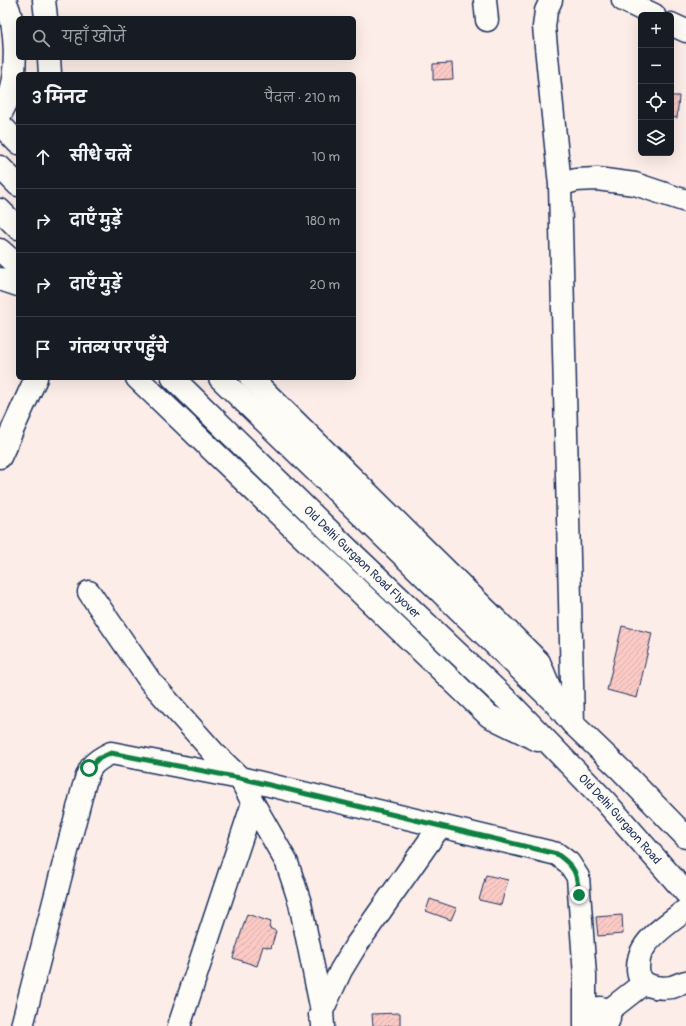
<!DOCTYPE html>
<html lang="hi">
<head>
<meta charset="utf-8">
<style>
  :root { --surface:#171b24; --page:#242831; --text:#f1f3f6; --muted:#9ea1a6; --line:#363941 }
  body { margin:0; font-family:Pangolin,"Playpen Sans Deva",sans-serif; background:var(--page); color:var(--text) }
  .controls { position:absolute; right:12px; top:12px; display:grid; overflow:hidden; border-radius:6px; box-shadow:0 4px 16px #0002 }
  .controls button { width:36px; height:36px; display:grid; place-items:center; padding:0; border:0; border-bottom:1px solid var(--line); background:var(--surface); color:var(--text); font:20px sans-serif }
  .stop { position:absolute; width:12px; height:12px; margin:-9px; border:3px solid #0b8043; border-radius:50%; background:#fff }
  .stop.end { background:#0b8043; border-color:#fff; box-shadow:0 1px 4px #0008 }
  .list { margin:0; padding:0; list-style:none }
  h2 { display:flex; justify-content:space-between; align-items:center; height:52px; margin:0; padding:0 16px; font-size:17px }
  h2 small { font-size:13px; font-weight:400; color:var(--muted) }
  .list li { display:grid; grid-template-columns:26px 1fr auto; gap:12px; align-items:center; box-sizing:border-box; height:64px; padding:0 16px; border-top:1px solid var(--line) }
  .list b { display:block; font-size:15px; white-space:nowrap }
  .list em { font-size:13px; font-style:normal; color:var(--muted) }
  .icon { flex:none; width:22px; height:22px; fill:none; stroke:currentColor; stroke-width:2; stroke-linecap:round; stroke-linejoin:round }
  .map { position:relative; flex:none; width:686px; height:1026px; overflow:hidden }
  .search { position:absolute; background:var(--surface); box-shadow:0 4px 16px #0002; left:16px; top:16px; width:340px; height:44px; display:flex; align-items:center; gap:10px; box-sizing:border-box; padding:0 14px; border-radius:6px; color:var(--muted); font-size:15px }
  .panel { position:absolute; background:var(--surface); box-shadow:0 4px 16px #0002; left:16px; top:72px; width:340px; height:308px; border-radius:6px }
  .map>svg:first-child { display:block }
  .building { fill:url(#building-hatch); stroke:#1b2f5e }
  .lines { fill:none; stroke-linecap:round; stroke-linejoin:round }
  .minor-casing { stroke:#1b2f5e; stroke-width:25 }
  .major-casing { stroke:#1b2f5e; stroke-width:25 }
  .minor { stroke:#fdfcf7; stroke-width:22 }
  .major { stroke:#fdfcf7; stroke-width:22 }
  .route { stroke:#0b8043; stroke-width:5 }
  .labels { text-anchor:middle; dominant-baseline:central; stroke-width:3; stroke-linejoin:round; paint-order:stroke }
  .street-label { font-size:12px; fill:#1b2f5e; stroke:#fdfcf7 }
</style>
</head>
<body>
<div class="map">
<svg width="686" height="1026" viewBox="0 0 686 1026">
  <defs>
    <pattern id="building-hatch" width="6" height="6" patternUnits="userSpaceOnUse"><rect width="6" height="6" fill="#fbcac5"/><path d="M-1 1l2-2M0 6l6-6M5 7l2-2" fill="none" stroke="#d7aeac"/></pattern>
  </defs>
  <rect width="100%" height="100%" fill="#fcede8"/>
  <filter id="ink" filterUnits="userSpaceOnUse"><feTurbulence type="fractalNoise" baseFrequency=".025" numOctaves="2"/><feDisplacementMap in="SourceGraphic" scale="8" xChannelSelector="R" yChannelSelector="G"/><feConvolveMatrix kernelMatrix="1 2 1 2 8 2 1 2 1" color-interpolation-filters="sRGB"/></filter>
  <g filter="url(#ink)">
    <!-- building -->
    <path class="building" d="M452 63 453 79 433 80V64Z
      M671 96H679L677 118 671 117Z
      M622 626 652 633 637 698 607 690Z
      M486 875 508 880 501 905 479 900Z
      M430 899 456 908 451 920 426 911Z
      M247 914 271 922 269 928 276 931 271 948 263 946 257 966 233 958Z
      M622 915 623 934 598 936 596 917Z
      M400 1013V1026H373L372 1014Z"/>
    <g class="lines">
      <defs>
        <path id="minor" d="M485 0 487 20
          M551 0 546 11 544 27 560 185 573 724
          M623 0 654 15
          M671 24 686 31
          M560 185 576 180 597 179 635 184 686 201
          M0 457 36 378
          M89 592 150 681 214 753 240 778 253 803 287 863 293 881 300 903 322 1011 323 1026
          M686 910C673 920 651 934 643 949 639 955 638 963 638 970 639 987 658 989 672 987 676 986 681 983 686 982
          M591 1017a9 9 0 1 1 18 0a9 9 0 1 1-18 0Z
          M607 1012 644 983
          M320 1015 341 970 355 947 440 826
          M22 1026 83 789C89 768 90 763 111 753L240 778 557 854 569 863 578 877 585 976V1026
          M179 1026 253 803"/>
        <g id="major">
          <path d="M44 0 46 18"/>
          <path d="M49 58 50 74"/>
          <path d="M0 115C3 109 6 104 8 98 18 71 17 26 5 0"/>
          <path d="M0 124 18 143"/>
          <path d="M0 167 18 185"/>
          <path d="M0 210 18 228"/>
          <path d="M0 250 18 266"/>
          <path d="M0 279 18 285"/>
          <path d="M137 378 489 716 538 740"/>
          <path id="s1" d="M173 378 349 550 509 702 605 801 686 893"/>
          <path d="M220 378 555 703 573 724 621 770 686 837"/>
          <path d="M251 378 539 662 553 696"/>
        </g>
      </defs>
      <!-- minor casing -->
      <use href="#minor" class="minor-casing"/>
      <!-- major casing -->
      <use href="#major" class="major-casing"/>
      <!-- minor -->
      <use href="#minor" class="minor"/>
      <!-- major -->
      <use href="#major" class="major"/>
    </g>
  </g>
  <g class="lines" filter="url(#ink)">
    <!-- route -->
    <path class="route" d="M89 768 98 759 111 753 240 778 557 854C575 867 577 872 579 895"/>
  </g>
  <g class="labels">
    <!-- street labels -->
    <g class="street-label">
      <text stroke="none"><textPath href="#s1" startOffset="264">Old Delhi Gurgaon Road Flyover</textPath></text>
      <text stroke="none"><textPath href="#s1" startOffset="628">Old Delhi Gurgaon Road</textPath></text>
    </g>
  </g>
</svg>
<div class="controls">
<button>+</button>
<button>−</button>
<button><svg class="icon" aria-label="locate" viewBox="0 0 24 24"><circle cx="12" cy="12" r="6"/><path d="M12 2v4M12 18v4M2 12h4M18 12h4"/></svg></button>
<button><svg class="icon" aria-label="layers" viewBox="0 0 24 24"><path d="M12 4l9 5-9 5-9-5zM3 14l9 5 9-5"/></svg></button>
</div>
<div class="stop" style="left:89px;top:768px"></div>
<div class="stop end" style="left:579px;top:895px"></div>
<div class="search"><svg class="icon" aria-label="search" viewBox="0 0 24 24"><circle cx="10" cy="10" r="6"/><path d="M15 15l6 6"/></svg>यहाँ खोजें</div>
<section class="panel">
<h2>3 मिनट<small>पैदल · 210 m</small></h2>
<ul class="list">
<li><svg class="icon" aria-label="ahead" viewBox="0 0 24 24"><path d="M12 20V5M6 11l6-6 6 6"/></svg><div><b>सीधे चलें</b></div><em>10 m</em></li>
<li><svg class="icon" aria-label="right" viewBox="0 0 24 24"><path d="M7 20v-9h11M14 6l5 5-5 5"/></svg><div><b>दाएँ मुड़ें</b></div><em>180 m</em></li>
<li><svg class="icon" aria-label="right" viewBox="0 0 24 24"><path d="M7 20v-9h11M14 6l5 5-5 5"/></svg><div><b>दाएँ मुड़ें</b></div><em>20 m</em></li>
<li><svg class="icon" aria-label="arrive" viewBox="0 0 24 24"><path d="M6 21V4h12l-3 4 3 4H6"/></svg><div><b>गंतव्य पर पहुँचे</b></div></li>
</ul>
</section>
</div>
</body>
</html>
